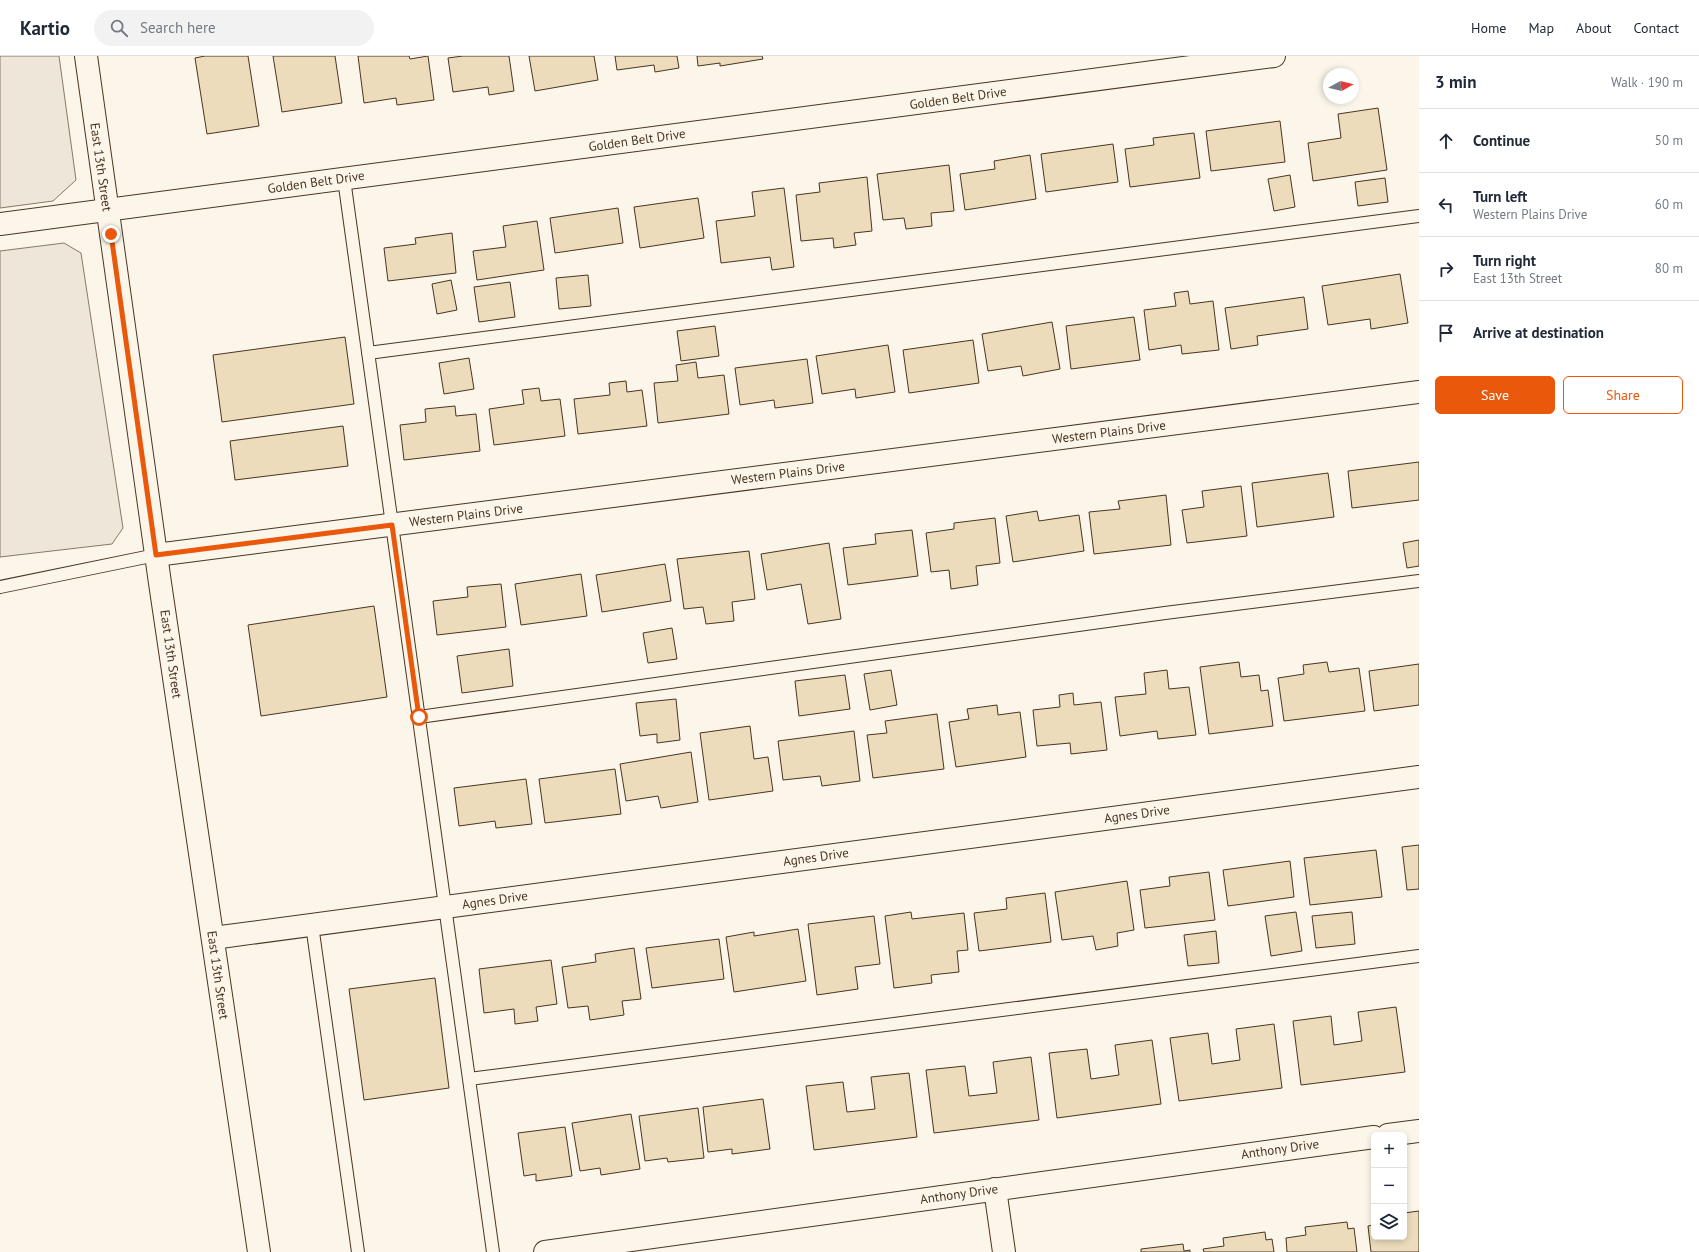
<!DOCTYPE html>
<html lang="en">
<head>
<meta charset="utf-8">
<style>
  :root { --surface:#fff; --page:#f2f2f3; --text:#1f2937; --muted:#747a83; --line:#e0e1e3; --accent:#ea580c }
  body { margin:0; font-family:"PT Sans",sans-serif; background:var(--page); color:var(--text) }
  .controls { position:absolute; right:12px; bottom:12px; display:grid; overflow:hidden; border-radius:6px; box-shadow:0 2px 6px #0003 }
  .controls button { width:36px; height:36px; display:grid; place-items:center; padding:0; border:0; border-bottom:1px solid var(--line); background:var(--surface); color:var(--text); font:20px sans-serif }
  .compass { position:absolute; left:1323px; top:12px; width:36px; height:36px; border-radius:50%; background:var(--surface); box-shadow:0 2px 6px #0003; rotate:82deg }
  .stop { position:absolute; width:12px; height:12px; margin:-9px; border:3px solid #ea580c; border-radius:50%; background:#fff }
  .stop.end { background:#ea580c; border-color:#fff; box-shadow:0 1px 4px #0008 }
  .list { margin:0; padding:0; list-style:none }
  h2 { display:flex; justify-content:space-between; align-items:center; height:52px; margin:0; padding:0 16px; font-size:17px }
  h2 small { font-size:13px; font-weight:400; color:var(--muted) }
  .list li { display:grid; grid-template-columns:26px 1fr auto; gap:12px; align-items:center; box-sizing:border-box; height:64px; padding:0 16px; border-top:1px solid var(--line) }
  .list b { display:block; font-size:15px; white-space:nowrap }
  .list p { margin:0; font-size:13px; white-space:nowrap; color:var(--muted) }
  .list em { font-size:13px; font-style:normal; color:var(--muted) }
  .actions { display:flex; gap:8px; padding:12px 16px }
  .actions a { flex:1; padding:9px 0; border:1px solid var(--accent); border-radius:6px; text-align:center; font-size:14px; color:var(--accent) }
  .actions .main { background:var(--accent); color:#fff }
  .icon { flex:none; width:22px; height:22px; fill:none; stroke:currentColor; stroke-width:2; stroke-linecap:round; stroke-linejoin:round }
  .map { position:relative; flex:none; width:1419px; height:1196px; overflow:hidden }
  header { display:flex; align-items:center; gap:24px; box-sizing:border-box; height:56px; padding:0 20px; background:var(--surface); border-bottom:1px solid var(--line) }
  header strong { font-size:19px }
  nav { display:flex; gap:22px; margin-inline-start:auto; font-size:14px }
  .search { width:280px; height:36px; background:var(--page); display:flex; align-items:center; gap:10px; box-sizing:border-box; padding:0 14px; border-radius:22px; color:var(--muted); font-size:15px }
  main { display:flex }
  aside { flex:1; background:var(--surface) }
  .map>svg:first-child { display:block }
  .green { fill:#ede6d9; stroke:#887966 }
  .building { fill:#ecdcbc; stroke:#4a3520 }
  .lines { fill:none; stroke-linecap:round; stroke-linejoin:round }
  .lane-casing { stroke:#4a3520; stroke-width:14 }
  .street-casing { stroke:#4a3520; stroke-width:24 }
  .secondary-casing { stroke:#4a3520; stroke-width:24 }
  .lane { stroke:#fbf6e9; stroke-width:12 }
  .street { stroke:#fbf6e9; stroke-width:22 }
  .secondary { stroke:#fbf6e9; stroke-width:22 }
  .route { stroke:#ea580c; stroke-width:5 }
  .labels { text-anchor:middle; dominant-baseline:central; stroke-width:3; stroke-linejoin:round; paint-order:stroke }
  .street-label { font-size:13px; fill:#4a3520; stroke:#fbf6e9 }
</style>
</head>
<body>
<header>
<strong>Kartio</strong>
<div class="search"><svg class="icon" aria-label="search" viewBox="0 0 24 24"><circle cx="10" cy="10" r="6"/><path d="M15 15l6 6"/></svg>Search here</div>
<nav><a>Home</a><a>Map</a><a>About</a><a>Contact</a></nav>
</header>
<main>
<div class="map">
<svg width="1419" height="1196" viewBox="0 0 1419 1196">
  <rect width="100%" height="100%" fill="#fbf6e9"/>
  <!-- green -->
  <path class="green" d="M0 0H59L76 124 53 145 0 152Z
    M64 187 81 197 123 472 112 488 0 501V195Z"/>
  <!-- building -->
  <path class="building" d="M205 0H248L259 70 207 78 195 2Z
    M273 0H335L342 47 282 56Z
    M358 0H409L410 3 428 0 434 44 397 49 396 42 364 47Z
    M463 0H509L514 35 489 39 488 31 453 36 448 2Z
    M529 0H594L598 24 535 35Z
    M615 0H677L679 12 655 16 654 9 617 14Z
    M697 0H762L763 3 720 10V7L698 10Z
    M1378 52 1387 114 1313 125 1308 87 1341 82 1338 58Z
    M1280 65 1285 106 1211 115 1206 75Z
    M1194 77 1200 122 1130 131 1125 93 1154 89 1153 82Z
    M1113 88 1118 126 1046 136 1041 98Z
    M1030 99 1036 143 965 154 960 118 995 113 994 105Z
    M949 109 954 155 931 157 932 170 906 173 904 162 883 164 877 118Z
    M1290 119 1295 151 1274 155 1268 123Z
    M867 121 872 175 854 177 856 189 834 192 833 182 801 185 796 139 820 136 819 127Z
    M1385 122 1388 146 1358 150 1355 126Z
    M784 132 794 211 772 214 770 201 721 207 716 165 755 160 752 136Z
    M698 142 704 182 640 192 634 151Z
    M618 152 623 187 555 197 550 162Z
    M537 165 544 214 477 224 473 195 506 191 503 170Z
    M452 177 456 217 388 225 384 192 416 188 415 182Z
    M1400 218 1408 267 1371 273 1370 263 1328 269 1322 230Z
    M588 219 591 250 559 253 556 222Z
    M451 224 457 254 437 258 432 228Z
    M510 226 515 261 479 266 474 231Z
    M1188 235 1190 248 1213 245 1219 294 1182 298 1181 289 1149 294 1144 254 1176 250 1174 237Z
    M1304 241 1308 273 1257 280 1258 289 1231 293 1225 252Z
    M1134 261 1140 304 1071 313 1066 270Z
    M1052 266 1060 313 1023 320 1021 310 988 315 982 278Z
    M715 270 719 300 681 305 677 275Z
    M345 281 354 348 222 366 213 299Z
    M973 284 979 327 909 337 903 294Z
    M888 289 895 336 856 342 855 333 822 338 816 300Z
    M469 302 474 333 444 338 439 307Z
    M807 303 813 347 775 352 774 344 740 349 735 312Z
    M696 306 698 322 724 319 729 358 658 367 654 327 678 325 676 309Z
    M626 325 627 336 642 334 647 370 578 378 574 343 610 339 609 327Z
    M539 332 541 345 560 343 565 380 494 389 489 353 524 348 522 334Z
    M455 350 456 360 476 358 480 395 404 404 400 369 426 366 425 353Z
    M343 370 348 410 235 424 230 385Z
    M1419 406V444L1352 452 1348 415Z
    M1328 417 1334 461 1257 471 1252 427Z
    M1241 430 1247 480 1187 487 1182 454 1204 451 1202 435Z
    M1166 439 1171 489 1094 498 1089 456 1120 453 1118 445Z
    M1037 455 1039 465 1079 459 1084 495 1013 506 1006 460Z
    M995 462 1000 507 976 510 978 529 951 533 949 514 931 516 926 477 954 473V467Z
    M912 474 918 520 848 529 843 492 876 488 875 478Z
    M1419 484V510L1407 512 1403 487Z
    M829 487 841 563 808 568 801 528 767 534 761 498Z
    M749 495 755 543 732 546 734 565 706 568 703 551 684 553 677 503Z
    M665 508 671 545 602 556 596 519Z
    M581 518 587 560 521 569 515 528Z
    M501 528 506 571 437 579 433 545 468 541 467 531Z
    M374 550 387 641 261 660 248 569Z
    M672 572 677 603 648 607 643 577Z
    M509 593 513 630 462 637 457 600Z
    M1239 606 1241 621 1259 619 1261 635 1268 634 1273 670 1209 678 1200 611Z
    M1327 606 1329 616 1359 612 1365 655 1284 665 1278 622 1304 618 1303 609Z
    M1419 608V649L1374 655 1369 615Z
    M891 614 897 649 870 654 864 618Z
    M1167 614 1169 633 1189 631 1196 679 1158 683 1157 675 1120 680 1115 641 1146 638 1144 617Z
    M845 619 850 653 799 660 795 625Z
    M1073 637 1074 649 1101 646 1107 694 1071 698 1070 687 1037 690 1033 654 1060 651 1059 639Z
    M676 643 680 684 657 687V678L640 680 636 647Z
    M997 649 998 659 1020 656 1026 701 956 711 949 666 969 663 967 653Z
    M937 658 944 713 873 722 867 679 887 677 885 665Z
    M750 670 754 703 768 701 773 735 709 744 700 677Z
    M854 675 860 725 822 730 820 720 783 724 778 685Z
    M691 696 698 746 661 752 658 740 626 745 620 708Z
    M615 713 621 758 545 767 539 723Z
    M526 723 532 768 496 772 495 765 459 770 454 732Z
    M1419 789V833L1407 834 1402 791Z
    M1376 794 1382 841 1310 849 1304 802Z
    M1290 805 1294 841 1228 850 1223 814Z
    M1209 816 1215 864 1145 872 1140 834 1170 830 1169 821Z
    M1127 825 1134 874 1117 877 1118 890 1096 894 1093 880 1062 884 1055 836Z
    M1045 837 1051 886 979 895 974 857 1007 853 1006 842Z
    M911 856 912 863 964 857 968 894 957 895 959 916 931 919 932 927 894 932 885 860Z
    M1296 856 1302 895 1271 900 1265 860Z
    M1352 856 1355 888 1316 892 1312 860Z
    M874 860 880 908 855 911 858 933 817 939 808 868Z
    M798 873 806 925 734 936 726 881 754 876V880Z
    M1216 875 1219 907 1188 910 1184 879Z
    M719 883 724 923 652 932 646 892Z
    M634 892 641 943 622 945 624 959 590 964 588 950 568 952 562 911 596 906 595 898Z
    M551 904 557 948 536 951 538 965 515 968 514 953 484 957 479 913Z
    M435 922 449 1032 364 1044 349 933Z
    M1396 951 1405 1016 1301 1029 1293 965 1331 960 1334 989 1362 985 1358 956Z
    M1274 968 1282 1032 1179 1045 1170 982 1208 977 1212 1008 1240 1004 1236 973Z
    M1152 984 1161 1048 1057 1062 1049 997 1087 993 1091 1023 1119 1019 1115 989Z
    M1031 1001 1039 1064 934 1077 926 1014 965 1010 969 1040 997 1037 993 1006Z
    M909 1017 917 1081 814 1094 806 1030 843 1026 847 1056 875 1053 871 1021Z
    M763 1043 770 1093 732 1098V1093L708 1096 703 1051Z
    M698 1052 704 1102 668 1106 667 1102 645 1105 639 1060Z
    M631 1058 640 1113 601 1119 600 1112 580 1115 572 1067Z
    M565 1071 572 1120 536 1125V1118L524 1120 518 1077Z
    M1419 1155V1196H1371L1368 1170 1374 1169V1181H1404V1157Z
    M1347 1166 1348 1173 1354 1172 1357 1196H1287L1286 1182 1306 1179 1305 1171Z
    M1265 1176 1266 1184 1272 1183 1274 1196H1204L1203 1193 1224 1190 1223 1182Z
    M1183 1188 1184 1195 1190 1194V1196H1141V1193Z"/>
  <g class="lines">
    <defs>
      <path id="lane" d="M344 123 493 1196
        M368 297 1419 160
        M0 531 156 499
        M419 661 1165 557 1419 525
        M312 869 358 1196
        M469 1023 1419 900"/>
      <path id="street" d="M0 168 1274 0
        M156 499 1419 336
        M213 882 1419 721
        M1388 1079 1419 1075
        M995 1133 1004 1196
        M545 1196 1374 1081"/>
      <path id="secondary" d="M86 0 160 527 259 1196"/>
    </defs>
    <!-- lane casing -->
    <use href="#lane" class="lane-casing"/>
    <!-- street casing -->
    <use href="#street" class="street-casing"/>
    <!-- secondary casing -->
    <use href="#secondary" class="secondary-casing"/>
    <!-- lane -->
    <use href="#lane" class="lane"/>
    <!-- street -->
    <use href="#street" class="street"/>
    <!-- secondary -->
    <use href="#secondary" class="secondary"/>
  </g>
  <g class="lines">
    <!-- route -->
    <path class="route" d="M111 178 156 499 392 469 419 661"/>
  </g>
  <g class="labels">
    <!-- street labels -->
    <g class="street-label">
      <text transform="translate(958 42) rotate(-8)">Golden Belt Drive</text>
      <text transform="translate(637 84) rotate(-8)">Golden Belt Drive</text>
      <text transform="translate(101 111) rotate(82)">East 13th Street</text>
      <text transform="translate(316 126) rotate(-8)">Golden Belt Drive</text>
      <text transform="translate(1109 376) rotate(-7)">Western Plains Drive</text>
      <text transform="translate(788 417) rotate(-7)">Western Plains Drive</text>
      <text transform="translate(466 459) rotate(-7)">Western Plains Drive</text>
      <text transform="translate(171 598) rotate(82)">East 13th Street</text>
      <text transform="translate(1137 758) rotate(-8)">Agnes Drive</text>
      <text transform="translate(816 801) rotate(-8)">Agnes Drive</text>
      <text transform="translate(495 844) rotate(-8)">Agnes Drive</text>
      <text transform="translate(218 919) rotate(82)">East 13th Street</text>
      <text transform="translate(1280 1093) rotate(-8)">Anthony Drive</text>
      <text transform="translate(959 1138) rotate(-8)">Anthony Drive</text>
    </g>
  </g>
</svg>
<div class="controls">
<button>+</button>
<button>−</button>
<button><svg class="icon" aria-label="layers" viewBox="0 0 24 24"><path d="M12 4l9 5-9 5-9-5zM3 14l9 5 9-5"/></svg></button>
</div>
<svg class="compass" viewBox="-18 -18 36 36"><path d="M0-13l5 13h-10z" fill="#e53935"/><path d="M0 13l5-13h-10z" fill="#747a83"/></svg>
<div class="stop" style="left:419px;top:661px"></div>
<div class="stop end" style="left:111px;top:178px"></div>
</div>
<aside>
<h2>3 min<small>Walk · 190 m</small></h2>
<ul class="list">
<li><svg class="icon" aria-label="ahead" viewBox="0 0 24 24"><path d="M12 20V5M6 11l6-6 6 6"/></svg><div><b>Continue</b></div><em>50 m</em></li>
<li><svg class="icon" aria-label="left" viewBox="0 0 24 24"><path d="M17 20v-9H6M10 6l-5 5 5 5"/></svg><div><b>Turn left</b><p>Western Plains Drive</p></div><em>60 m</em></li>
<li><svg class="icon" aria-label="right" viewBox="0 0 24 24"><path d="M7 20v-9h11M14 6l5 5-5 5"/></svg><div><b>Turn right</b><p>East 13th Street</p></div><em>80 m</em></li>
<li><svg class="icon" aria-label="arrive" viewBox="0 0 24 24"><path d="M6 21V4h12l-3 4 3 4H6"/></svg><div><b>Arrive at destination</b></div></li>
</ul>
<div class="actions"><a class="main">Save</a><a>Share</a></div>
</aside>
</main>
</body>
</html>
